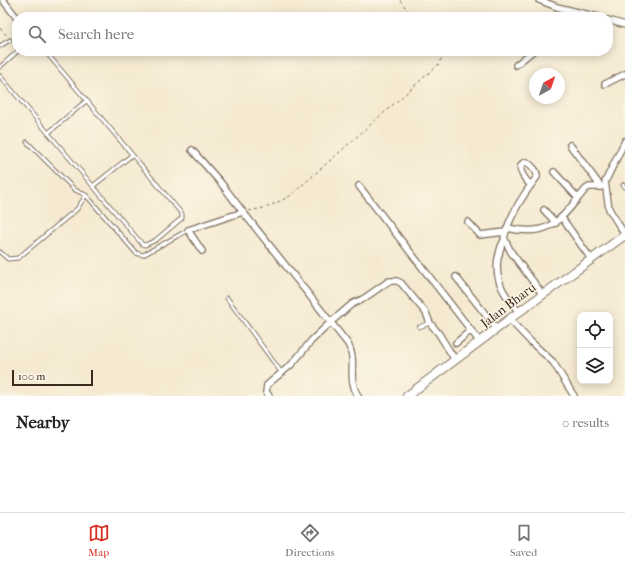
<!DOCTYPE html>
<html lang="en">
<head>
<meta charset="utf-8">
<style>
  :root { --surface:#fff; --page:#f6f6f6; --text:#222; --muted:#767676; --line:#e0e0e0; --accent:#d93025 }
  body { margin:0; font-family:"IM FELL French Canon",serif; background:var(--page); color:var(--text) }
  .controls { position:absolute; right:12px; bottom:12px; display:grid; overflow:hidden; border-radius:8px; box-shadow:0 2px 10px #0003 }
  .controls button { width:36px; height:36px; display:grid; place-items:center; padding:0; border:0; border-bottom:1px solid var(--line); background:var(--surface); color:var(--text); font:20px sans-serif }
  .compass { position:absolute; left:529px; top:68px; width:36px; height:36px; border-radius:50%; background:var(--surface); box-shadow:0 2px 10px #0003; rotate:40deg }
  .scale { position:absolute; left:12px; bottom:10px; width:81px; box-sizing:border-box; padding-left:4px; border:2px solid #3b2a1e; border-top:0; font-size:11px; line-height:14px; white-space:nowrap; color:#3b2a1e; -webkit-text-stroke:3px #fcf5e5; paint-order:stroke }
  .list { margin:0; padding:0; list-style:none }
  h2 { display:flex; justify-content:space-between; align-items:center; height:52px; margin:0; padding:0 16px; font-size:17px }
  h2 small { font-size:13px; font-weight:400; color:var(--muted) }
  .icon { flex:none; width:22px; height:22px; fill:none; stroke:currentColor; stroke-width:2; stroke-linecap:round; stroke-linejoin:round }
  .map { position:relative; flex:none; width:625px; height:396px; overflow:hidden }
  .search { position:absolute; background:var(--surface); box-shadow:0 2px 10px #0003; left:12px; right:12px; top:12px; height:44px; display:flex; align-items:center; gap:10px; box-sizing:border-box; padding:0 14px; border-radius:16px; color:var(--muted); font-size:15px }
  .sheet { height:116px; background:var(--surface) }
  nav { display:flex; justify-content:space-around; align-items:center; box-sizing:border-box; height:56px; border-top:1px solid var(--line); background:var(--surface); font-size:11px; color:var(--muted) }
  nav a { display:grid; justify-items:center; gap:2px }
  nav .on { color:var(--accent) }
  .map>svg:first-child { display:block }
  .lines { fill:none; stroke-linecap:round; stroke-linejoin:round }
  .lane-casing { stroke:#7c6d5d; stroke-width:5 }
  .street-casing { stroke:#7c6d5d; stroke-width:8 }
  .secondary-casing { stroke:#7c6d5d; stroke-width:10 }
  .path { stroke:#7c6d5d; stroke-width:1; stroke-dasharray:3 3; stroke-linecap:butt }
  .lane { stroke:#fff; stroke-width:3 }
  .street { stroke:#fff; stroke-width:5.5 }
  .secondary { stroke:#fff; stroke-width:8 }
  .labels { text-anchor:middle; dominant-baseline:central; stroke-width:3; stroke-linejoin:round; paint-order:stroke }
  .street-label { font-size:13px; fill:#3b2a1e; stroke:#fcf5e5 }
</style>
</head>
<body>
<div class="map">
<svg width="625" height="396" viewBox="0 0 625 396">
  <rect width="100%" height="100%" fill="#fcf5e5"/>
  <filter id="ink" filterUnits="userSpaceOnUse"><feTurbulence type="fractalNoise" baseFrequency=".025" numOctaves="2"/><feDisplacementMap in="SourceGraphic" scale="8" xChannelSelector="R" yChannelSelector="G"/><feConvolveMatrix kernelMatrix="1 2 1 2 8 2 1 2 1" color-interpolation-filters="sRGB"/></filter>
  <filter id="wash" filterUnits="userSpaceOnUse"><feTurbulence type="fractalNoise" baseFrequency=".012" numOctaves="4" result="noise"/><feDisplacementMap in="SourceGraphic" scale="16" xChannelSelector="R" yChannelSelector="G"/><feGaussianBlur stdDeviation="0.9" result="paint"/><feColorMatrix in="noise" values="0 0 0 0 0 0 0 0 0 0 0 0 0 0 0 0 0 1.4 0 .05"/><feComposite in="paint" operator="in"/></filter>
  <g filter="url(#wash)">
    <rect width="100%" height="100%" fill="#f5ead1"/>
  </g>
  <g filter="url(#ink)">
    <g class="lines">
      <defs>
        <path id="lane" d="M0 46 10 40
          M0 67 18 51
          M0 76 142 244 145 245 156 240 182 218V214L45 51
          M48 133 86 101
          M27 142 75 190 86 195 136 253 143 255 188 230
          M623 185 625 187
          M93 186 132 155
          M0 252 8 259 18 258 77 209 86 195
          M227 298 281 372
          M419 327 430 323"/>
        <path id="street" d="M3 0 17 18
          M539 0 557 7 598 17
          M608 20 625 25
          M516 65 533 51
          M605 84 625 74
          M570 145 601 187
          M192 150 221 183 243 212 348 344C358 363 346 376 358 396
          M554 172 578 198
          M531 185C525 180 513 164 527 162 532 166 538 171 537 177 522 196 510 215 504 238L511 252 543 295
          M359 186 480 342
          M544 210 556 223
          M562 218 591 259
          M468 222 480 235 505 232
          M507 228C552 238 560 219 586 189L589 187H599
          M625 235 609 209 605 182 625 141
          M504 241C500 246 500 252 498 258 494 281 505 296 519 312
          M202 251 188 230 243 212
          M456 277 497 329
          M509 319 531 342 553 362 574 396
          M456 343 471 330
          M269 396 266 392 267 385 292 364 312 340 331 322 352 304 363 299 389 281H397L401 283 426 313 430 323 439 334 455 360"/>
        <path id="secondary" d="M407 396 519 312 625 235"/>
      </defs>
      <!-- lane casing -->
      <use href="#lane" class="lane-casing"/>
      <!-- street casing -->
      <use href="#street" class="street-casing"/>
      <!-- secondary casing -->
      <use href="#secondary" class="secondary-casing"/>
      <!-- path -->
      <path class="path" d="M400 0 412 17
        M0 28 7 36
        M249 211 268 207 290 196 439 64 442 56 440 51"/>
      <!-- lane -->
      <use href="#lane" class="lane"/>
      <!-- street -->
      <use href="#street" class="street"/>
      <!-- secondary -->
      <use href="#secondary" class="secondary"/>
    </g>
  </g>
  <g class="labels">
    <!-- street labels -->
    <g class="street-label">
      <text transform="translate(508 305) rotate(-37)">Jalan Bharu</text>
    </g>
  </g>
</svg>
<div class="controls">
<button><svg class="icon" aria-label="locate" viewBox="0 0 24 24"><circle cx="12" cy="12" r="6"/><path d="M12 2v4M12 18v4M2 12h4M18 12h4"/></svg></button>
<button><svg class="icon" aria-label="layers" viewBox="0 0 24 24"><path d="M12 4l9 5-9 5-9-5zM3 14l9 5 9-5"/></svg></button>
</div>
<svg class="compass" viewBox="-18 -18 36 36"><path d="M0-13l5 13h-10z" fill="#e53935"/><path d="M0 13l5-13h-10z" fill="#767676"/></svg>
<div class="scale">100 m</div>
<div class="search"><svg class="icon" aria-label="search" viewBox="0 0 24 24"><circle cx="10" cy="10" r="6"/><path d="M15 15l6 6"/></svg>Search here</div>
</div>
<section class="sheet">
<h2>Nearby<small>0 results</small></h2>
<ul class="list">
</ul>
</section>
<nav>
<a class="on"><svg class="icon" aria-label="map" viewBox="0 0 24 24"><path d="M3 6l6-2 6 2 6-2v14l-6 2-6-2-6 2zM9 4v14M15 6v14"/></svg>Map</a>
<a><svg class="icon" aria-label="directions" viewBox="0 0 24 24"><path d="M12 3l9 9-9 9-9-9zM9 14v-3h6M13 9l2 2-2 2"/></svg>Directions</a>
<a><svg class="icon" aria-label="saved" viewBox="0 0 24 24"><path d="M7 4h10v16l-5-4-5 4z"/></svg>Saved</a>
</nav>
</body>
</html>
